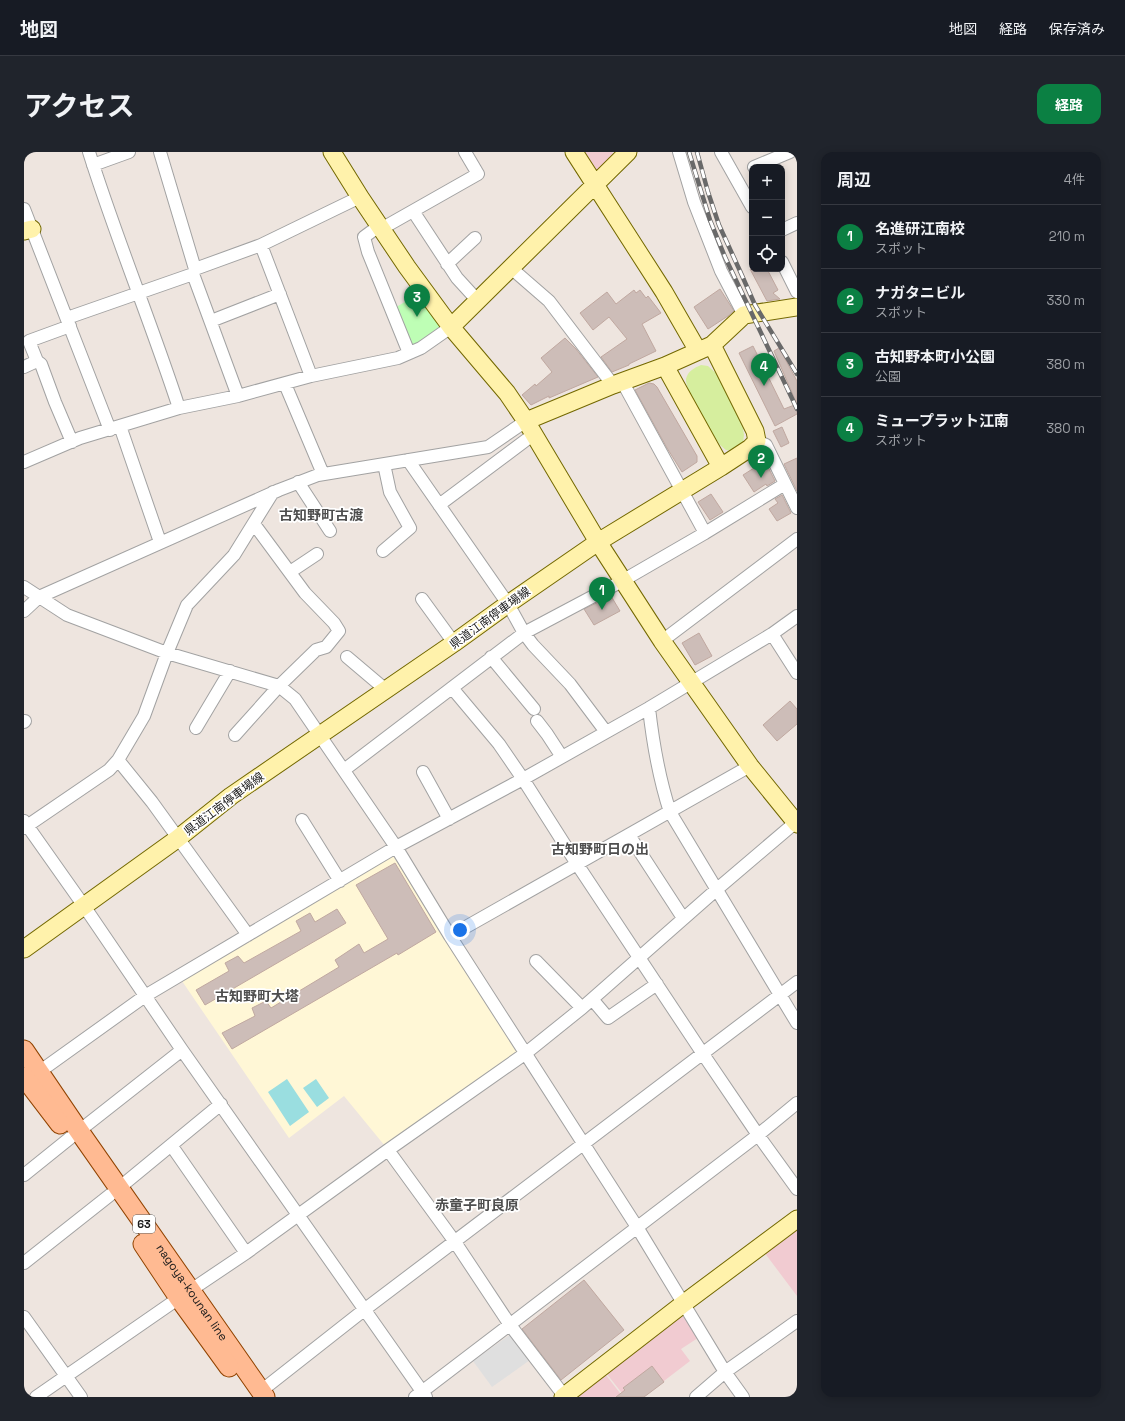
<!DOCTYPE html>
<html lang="ja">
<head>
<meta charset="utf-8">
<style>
  :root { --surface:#171b24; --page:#20242c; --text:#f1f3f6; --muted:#9ea1a6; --line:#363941; --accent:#0b8043 }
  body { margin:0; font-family:"Space Grotesk","Noto Sans JP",sans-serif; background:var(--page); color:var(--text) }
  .controls { position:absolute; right:12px; top:12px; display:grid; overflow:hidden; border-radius:8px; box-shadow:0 2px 10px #0003 }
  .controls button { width:36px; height:36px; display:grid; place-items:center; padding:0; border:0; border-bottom:1px solid var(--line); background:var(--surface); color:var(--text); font:20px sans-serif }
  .you { position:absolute; left:436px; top:778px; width:14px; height:14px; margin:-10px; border:3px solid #fff; border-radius:50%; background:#1a73e8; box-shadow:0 0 0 6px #1a73e833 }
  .badge { display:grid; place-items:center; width:26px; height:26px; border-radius:50%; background:var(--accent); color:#fff; font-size:13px; font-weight:700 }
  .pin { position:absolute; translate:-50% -33px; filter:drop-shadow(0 1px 2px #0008) }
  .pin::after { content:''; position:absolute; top:21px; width:14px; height:12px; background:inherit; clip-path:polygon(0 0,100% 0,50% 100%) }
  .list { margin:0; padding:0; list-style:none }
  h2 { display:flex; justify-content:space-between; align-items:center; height:52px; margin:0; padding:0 16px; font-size:17px }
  h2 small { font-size:13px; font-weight:400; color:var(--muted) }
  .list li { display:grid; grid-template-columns:26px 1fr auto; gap:12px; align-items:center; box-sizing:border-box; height:64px; padding:0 16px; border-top:1px solid var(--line) }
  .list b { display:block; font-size:15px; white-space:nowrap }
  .list p { margin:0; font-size:13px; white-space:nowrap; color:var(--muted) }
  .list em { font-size:13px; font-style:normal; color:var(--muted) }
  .icon { flex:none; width:22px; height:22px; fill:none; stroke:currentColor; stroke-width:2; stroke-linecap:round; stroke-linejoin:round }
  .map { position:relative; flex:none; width:773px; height:1245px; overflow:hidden; border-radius:12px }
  header { display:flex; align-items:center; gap:24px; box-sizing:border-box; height:56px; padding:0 20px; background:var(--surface); border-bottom:1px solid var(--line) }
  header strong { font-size:19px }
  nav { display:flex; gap:22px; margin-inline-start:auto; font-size:14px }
  .intro { display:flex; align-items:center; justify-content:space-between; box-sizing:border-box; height:96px; padding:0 24px }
  h1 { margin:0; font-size:28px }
  .button { padding:10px 18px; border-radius:12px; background:var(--accent); color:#fff; font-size:14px; font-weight:700 }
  main { display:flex; gap:24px; padding:0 24px }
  aside { flex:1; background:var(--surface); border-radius:12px; box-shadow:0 2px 10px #0003 }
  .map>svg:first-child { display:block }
  .commercial { fill:#f1cbd1 }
  .education { fill:#fff7d6 }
  .grass { fill:#d6ee9e }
  .park { fill:#befeb5 }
  .parking { fill:#dfdfdf }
  .water { fill:#9adee0 }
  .building { fill:#cdbdb8; stroke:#c0a8a0 }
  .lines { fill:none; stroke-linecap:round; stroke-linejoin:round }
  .street-casing { stroke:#a2a2a2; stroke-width:14 }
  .secondary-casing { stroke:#736800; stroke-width:19 }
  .primary-casing { stroke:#914300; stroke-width:21 }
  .street { stroke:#fff; stroke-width:12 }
  .secondary { stroke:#fff2ab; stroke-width:17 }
  .primary { stroke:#ffba92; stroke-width:19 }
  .rail-casing { stroke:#696969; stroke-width:4.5 }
  .rail { stroke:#fff; stroke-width:3; stroke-dasharray:9; stroke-linecap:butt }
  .labels { text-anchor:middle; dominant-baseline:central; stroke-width:3.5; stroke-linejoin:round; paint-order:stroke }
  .shield { fill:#fff; stroke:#5f5f5f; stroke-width:1 }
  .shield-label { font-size:11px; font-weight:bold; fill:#1b1b1b }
  .street-label { font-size:12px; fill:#1b1b1b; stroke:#fff }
  .quarter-label { font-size:14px; font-weight:bold; fill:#4e4e4e; stroke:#fff }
</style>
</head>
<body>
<header>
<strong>地図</strong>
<nav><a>地図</a><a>経路</a><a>保存済み</a></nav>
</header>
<div class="intro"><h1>アクセス</h1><a class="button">経路</a></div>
<main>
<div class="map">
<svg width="773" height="1245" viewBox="0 0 773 1245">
  <rect width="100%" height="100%" fill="#eee5df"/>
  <!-- commercial -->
  <path class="commercial" d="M552 0H588L593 8 571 29Z
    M773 1073V1144L740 1100Z
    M659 1154 677 1184 657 1197 666 1209 619 1245H601L579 1217Z
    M578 1218 599 1245H543Z"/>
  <!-- education -->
  <path class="education" d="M369 704 495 899 361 994 320 944 265 986 158 829Z"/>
  <!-- grass -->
  <path class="grass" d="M677 213 684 214 694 223 719 276 720 283 719 290 708 299 702 298 696 293C688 280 661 240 662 227 664 219 670 216 677 213Z"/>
  <!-- park -->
  <path class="park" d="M394 142 419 174 396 190 385 194 369 157Z"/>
  <!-- parking -->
  <path class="parking" d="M487 1182 506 1208 468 1235 449 1209Z"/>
  <!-- water -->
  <path class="water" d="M263 927 285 960 266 974 244 940Z
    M292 927 305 946 293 955 279 936Z"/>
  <!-- building -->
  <path class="building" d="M726 117H743L754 138 749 141 756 147 743 149Z
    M696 137 710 159 704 164 684 177 670 155Z
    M610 138 612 141 616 138 622 146 624 144 637 161 618 172 632 199 605 212V213L588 220 577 205 603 187 585 165 569 178 556 161 583 140 592 152Z
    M541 186 552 197 574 225 525 246V244L507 253 498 243 511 232 512 234 528 220 517 206Z
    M729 194 760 257 773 252 750 199 755 196 773 229V262L751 274 715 201Z
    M625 231 630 232 633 235 673 304V310L658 320 643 296 611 238Z
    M758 275 765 291 757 295 749 279Z
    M773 306V339L760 312Z
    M741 309 751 329 743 334 742 332 730 340 719 323Z
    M687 342 699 360 686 368 674 350Z
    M758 343 767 361 753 369 745 357 754 351 751 347Z
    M587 444 596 459 570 473 560 457Z
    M675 481 688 504 671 513 658 491Z
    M766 549 773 557V572L753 589 739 573Z
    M371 711 412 780 374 803 373 801 208 897 198 881 231 864 228 856 242 849 247 856 315 815 311 808 335 792 340 801 364 787 332 733Z
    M313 757 322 771 181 853 172 838 205 819 201 811 214 804 220 811 277 779 272 769 286 761 291 770Z
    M560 1128 600 1178 537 1228 498 1177Z
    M628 1214 640 1230 620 1245H592L601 1238 599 1236Z"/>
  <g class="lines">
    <defs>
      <path id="street" d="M65 0C92 86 127 170 155 256
        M136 0 171 117 237 93 336 45
        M655 0 670 50 697 119 720 163
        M697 0 728 55
        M69 13 105 0
        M730 15 766 0
        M0 57 86 278
        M389 59 433 126 454 149
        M355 74 340 85 344 100 385 201
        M357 77 454 22 441 0
        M758 78 773 71
        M237 93 287 224
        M758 110 773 140
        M423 112 451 86
        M487 116 525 149 589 233
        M169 122 214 244
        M43 166 169 122 171 117
        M187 169 256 142
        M13 209 17 212 31 250 48 290
        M0 215 13 209 5 189 46 174
        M598 229 681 381
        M261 232 299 322
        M96 274 136 390
        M733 289 742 293 773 356
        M384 308 484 452 500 481 509 493 546 532 582 580
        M0 310 56 286 155 256 214 244 287 224 374 206 397 196 427 175
        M274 330 306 379
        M415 353 510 282
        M359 399 386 376 366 340 360 312
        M266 420 293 402
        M0 435 43 463 143 501 255 534 271 547 372 695 426 784 613 1075 701 1220 719 1245
        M398 447 430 491
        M0 459 15 445 255 338 294 323 464 295 502 269
        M748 482 773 464
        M638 489 773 387
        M323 505 362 538
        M467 505 510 557
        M428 536 475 592 499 627 553 712 679 902 734 983 773 1037
        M625 556C629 592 635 626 646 660L773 871
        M513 569 523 582 538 605
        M0 570 1 569
        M172 576 206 519
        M211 583 255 534 292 498 302 495 315 479 310 471 281 441 230 372
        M94 608 128 650 224 783
        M320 618 500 481 598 429 681 381 761 332
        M399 620 425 667
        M278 668 316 729
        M0 669 60 754 158 898 402 1245
        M0 676 85 618 94 608 120 564 143 501 163 453 210 403 249 340
        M605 683 659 766
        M426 784 726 614
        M512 809 558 856
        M568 847 584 866 633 832
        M15 920 121 844 372 695 499 627 625 556 748 482 773 521
        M55 979 158 898
        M147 993 222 1101
        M364 998 431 1090 486 1173 541 1245
        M0 1023 46 986
        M95 1036 197 952
        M0 1111 86 1043
        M167 1138 222 1101 364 998 502 901 558 856 692 738 773 669
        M0 1165 57 1245
        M237 1239 340 1158 773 830
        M12 1245 155 1146
        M391 1245 734 983 773 951
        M672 1245 701 1220 773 1169"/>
      <path id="secondary" d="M308 0 336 45 383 115 427 175 483 241 502 269 574 390 638 489 726 614 773 672
        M550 0 640 140 674 199
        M0 79 8 77
        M427 175 604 0
        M641 214 697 315 726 296 733 289 731 279 688 193
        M502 269 589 233 641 214 688 193 720 163 773 155
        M0 797 153 687 207 644 430 491 484 452 574 390 697 315
        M539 1245 659 1152 773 1067"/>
      <g id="primary">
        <path id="s1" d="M0 898 55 979 241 1245"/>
        <path d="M0 925 36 972"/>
        <path d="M119 1092 155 1146 205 1215"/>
      </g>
    </defs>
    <!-- street casing -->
    <use href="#street" class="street-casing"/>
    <!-- secondary casing -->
    <use href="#secondary" class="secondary-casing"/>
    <!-- primary casing -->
    <use href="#primary" class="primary-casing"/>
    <!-- street -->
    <use href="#street" class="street"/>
    <!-- secondary -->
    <use href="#secondary" class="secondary"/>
    <!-- primary -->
    <use href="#primary" class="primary"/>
    <defs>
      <path id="rail" d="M665 0 686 68 701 105 773 257
        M673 0 684 40 695 73 716 119 731 153 773 222"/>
    </defs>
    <!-- rail casing -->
    <use href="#rail" class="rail-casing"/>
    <!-- rail -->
    <use href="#rail" class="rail"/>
  </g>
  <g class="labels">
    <!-- shield labels -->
    <rect class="shield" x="109" y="1063" width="22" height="18" rx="3"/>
    <g class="shield-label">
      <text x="120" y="1072">63</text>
    </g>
    <!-- street labels -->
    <g class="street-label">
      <text transform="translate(466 466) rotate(-36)">県道江南停車場線</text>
      <text transform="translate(200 652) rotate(-37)">県道江南停車場線</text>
      <text stroke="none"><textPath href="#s1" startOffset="295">nagoya-kounan line</textPath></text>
    </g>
    <!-- quarter labels -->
    <g class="quarter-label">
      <text x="297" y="363">古知野町古渡</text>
      <text x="576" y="697">古知野町日の出</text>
      <text x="233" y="844">古知野町大塔</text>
      <text x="453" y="1053">赤童子町良原</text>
    </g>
  </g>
</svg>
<div class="controls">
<button>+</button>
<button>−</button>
<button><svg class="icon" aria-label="locate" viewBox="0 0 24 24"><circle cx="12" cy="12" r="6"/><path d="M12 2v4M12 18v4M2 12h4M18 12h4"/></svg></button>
</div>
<div class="you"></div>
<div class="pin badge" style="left:578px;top:458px">1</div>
<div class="pin badge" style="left:737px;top:326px">2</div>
<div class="pin badge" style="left:393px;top:165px">3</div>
<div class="pin badge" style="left:740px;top:234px">4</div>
</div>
<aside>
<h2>周辺<small>4件</small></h2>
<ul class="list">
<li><span class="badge">1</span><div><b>名進研江南校</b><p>スポット</p></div><em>210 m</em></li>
<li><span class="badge">2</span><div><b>ナガタニビル</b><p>スポット</p></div><em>330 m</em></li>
<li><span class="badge">3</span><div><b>古知野本町小公園</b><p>公園</p></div><em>380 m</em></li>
<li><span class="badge">4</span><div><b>ミュープラット江南</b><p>スポット</p></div><em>380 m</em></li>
</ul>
</aside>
</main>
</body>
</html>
